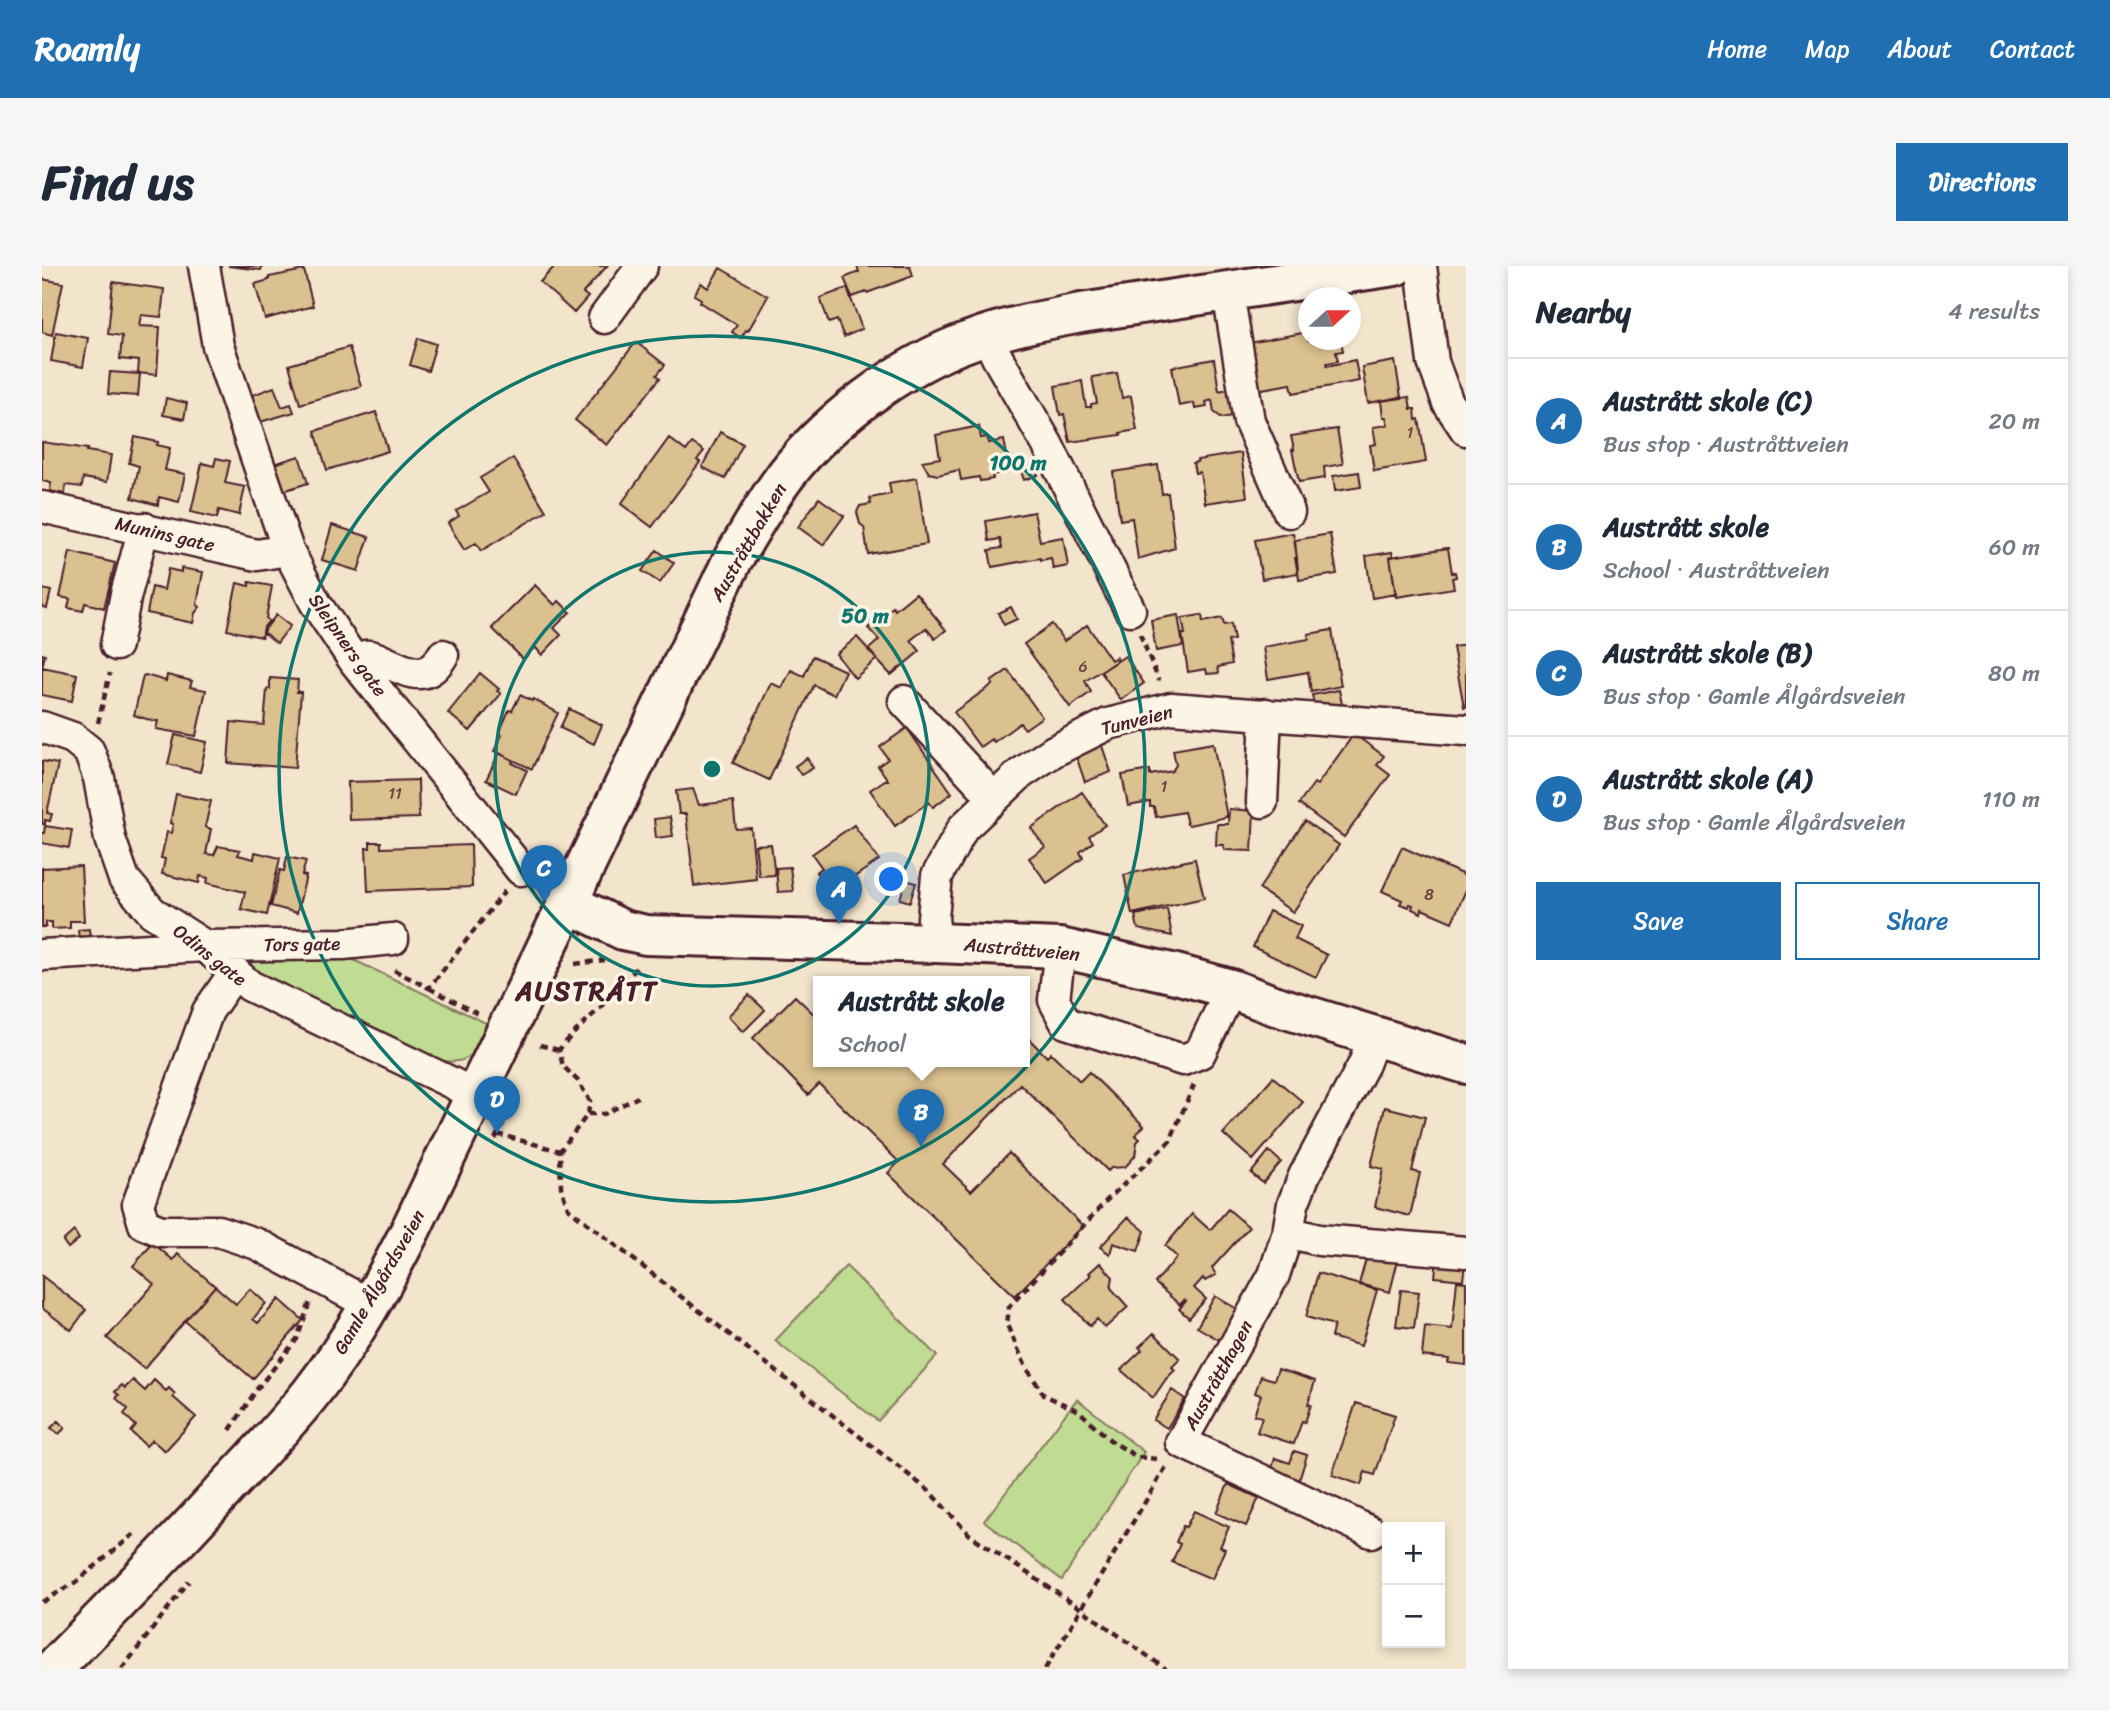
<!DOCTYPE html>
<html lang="en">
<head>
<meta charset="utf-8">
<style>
  :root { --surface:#fff; --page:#f6f6f7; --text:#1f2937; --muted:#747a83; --line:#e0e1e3; --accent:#1f6fb2 }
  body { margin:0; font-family:Sriracha,sans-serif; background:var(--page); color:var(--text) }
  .controls { position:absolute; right:21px; bottom:21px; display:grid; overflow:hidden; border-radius:0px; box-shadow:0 4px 10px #0003 }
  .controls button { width:63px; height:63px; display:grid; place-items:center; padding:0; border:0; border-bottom:2px solid var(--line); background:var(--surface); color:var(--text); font:35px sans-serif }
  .compass { position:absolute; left:1256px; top:21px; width:63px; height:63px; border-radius:50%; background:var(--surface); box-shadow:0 4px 10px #0003; rotate:69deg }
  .you { position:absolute; left:850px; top:614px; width:24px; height:24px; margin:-18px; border:5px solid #fff; border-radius:50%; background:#1a73e8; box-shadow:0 0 0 10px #1a73e833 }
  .badge { display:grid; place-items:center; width:46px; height:46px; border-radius:50%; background:var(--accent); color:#fff; font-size:23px; font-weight:700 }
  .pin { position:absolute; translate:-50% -58px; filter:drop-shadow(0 2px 4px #0008) }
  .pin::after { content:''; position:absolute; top:37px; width:24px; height:21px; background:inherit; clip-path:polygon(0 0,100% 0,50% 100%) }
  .popup { position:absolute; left:771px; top:710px; width:217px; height:91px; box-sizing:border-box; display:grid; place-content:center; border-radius:0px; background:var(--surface); filter:drop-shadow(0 2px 5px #0005); font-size:23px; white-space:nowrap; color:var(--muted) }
  .popup b { font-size:26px; color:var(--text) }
  .popup::after { content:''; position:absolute; left:50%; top:100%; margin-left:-14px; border:14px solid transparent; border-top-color:var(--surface) }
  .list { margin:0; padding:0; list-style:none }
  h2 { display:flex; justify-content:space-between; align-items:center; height:91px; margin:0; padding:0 28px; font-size:30px }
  h2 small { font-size:23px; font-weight:400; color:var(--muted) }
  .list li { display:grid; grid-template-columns:46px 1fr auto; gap:21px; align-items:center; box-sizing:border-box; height:126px; padding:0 28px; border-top:2px solid var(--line) }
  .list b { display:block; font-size:26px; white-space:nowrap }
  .list p { margin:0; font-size:23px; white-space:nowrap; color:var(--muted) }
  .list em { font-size:23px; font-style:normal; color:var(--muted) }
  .actions { display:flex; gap:14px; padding:21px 28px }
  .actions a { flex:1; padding:16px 0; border:2px solid var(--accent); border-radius:0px; text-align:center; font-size:24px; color:var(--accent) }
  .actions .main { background:var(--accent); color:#fff }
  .map { position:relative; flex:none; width:1424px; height:1403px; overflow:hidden; border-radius:0px }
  header { display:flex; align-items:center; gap:42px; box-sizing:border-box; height:98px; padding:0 35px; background:var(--accent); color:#fff }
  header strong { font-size:33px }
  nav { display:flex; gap:38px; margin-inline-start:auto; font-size:24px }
  .intro { display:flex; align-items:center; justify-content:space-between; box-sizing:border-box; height:168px; padding:0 42px }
  h1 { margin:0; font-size:49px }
  .button { padding:18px 32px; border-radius:0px; background:var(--accent); color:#fff; font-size:24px; font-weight:700 }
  main { display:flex; gap:42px; padding:0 42px }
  aside { flex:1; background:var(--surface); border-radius:0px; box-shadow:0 4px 10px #0003 }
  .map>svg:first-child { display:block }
  .green { fill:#c0db92; stroke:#857d5e; stroke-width:2 }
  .building { fill:#dbc090; stroke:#4a1f2b; stroke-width:2 }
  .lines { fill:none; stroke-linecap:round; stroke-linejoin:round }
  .minor-casing { stroke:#4a1f2b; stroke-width:35 }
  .major-casing { stroke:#4a1f2b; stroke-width:44 }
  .path { stroke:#4a1f2b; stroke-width:4.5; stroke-dasharray:7 5; stroke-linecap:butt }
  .minor { stroke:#fcf5e5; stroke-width:30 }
  .major { stroke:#fcf5e5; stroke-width:38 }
  .ring { fill:none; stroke:#0f766e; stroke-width:3.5 }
  .labels { text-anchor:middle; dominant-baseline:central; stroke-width:7; stroke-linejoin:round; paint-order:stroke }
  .number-label { font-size:16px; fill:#6e4744 }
  .street-label { font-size:19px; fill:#4a1f2b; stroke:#fcf5e5 }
  .district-label { font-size:26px; font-weight:bold; letter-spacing:2px; fill:#4a1f2b; stroke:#fcf5e5 }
  .centre { fill:#0f766e; stroke:#fcf5e5; stroke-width:3.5 }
  .ring-label { font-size:21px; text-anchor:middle; font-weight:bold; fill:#0f766e; stroke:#fcf5e5; stroke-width:7; stroke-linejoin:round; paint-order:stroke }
</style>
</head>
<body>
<header>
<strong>Roamly</strong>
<nav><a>Home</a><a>Map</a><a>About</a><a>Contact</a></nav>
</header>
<div class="intro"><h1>Find us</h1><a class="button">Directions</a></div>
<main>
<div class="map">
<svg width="1424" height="1403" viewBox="0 0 1424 1403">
  <rect width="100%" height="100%" fill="#f2e5cc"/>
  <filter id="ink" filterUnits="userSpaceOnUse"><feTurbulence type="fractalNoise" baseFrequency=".0143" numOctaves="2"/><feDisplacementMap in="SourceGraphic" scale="14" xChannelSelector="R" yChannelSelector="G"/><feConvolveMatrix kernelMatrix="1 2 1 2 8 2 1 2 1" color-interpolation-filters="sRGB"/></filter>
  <g filter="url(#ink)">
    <!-- green -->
    <path class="green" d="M295 686 448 759C431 796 422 801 383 791L212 706 209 700 210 692Z
      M804 1000 895 1090 836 1155 733 1075Z
      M1035 1133 1102 1186 1020 1314 942 1255Z"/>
    <!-- building -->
    <path class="building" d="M186 0H220L219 4Z
      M513 0H565L541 27 546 31 532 47 498 16Z
      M815 0H868L871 10 825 27V26L810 31 802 12 817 6Z
      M678 2 726 30 706 65 704 64 699 72 690 66 695 59 658 36 659 33 652 29 659 17 666 22Z
      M262 4 271 40 223 53 213 18 227 14V11Z
      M0 13 21 17 10 69 0 66Z
      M71 16 122 23 119 51 99 49 97 60 118 61 115 109 96 107 97 95 78 93 80 70 66 68Z
      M805 22 820 63 802 71 795 54 787 57 778 32Z
      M14 66 46 72 41 101 9 95Z
      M1266 66V74H1299L1301 85 1294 86 1296 95 1285 97V100L1313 94 1317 115 1251 127 1249 118 1214 124 1207 77Z
      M376 72 394 78 386 105 368 99Z
      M594 76 623 99 615 109 618 112 565 179 533 154Z
      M307 81 319 120 258 138 247 99Z
      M1172 93 1177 125 1190 122 1195 149 1180 152 1172 146 1170 134 1164 136 1165 141 1153 143 1152 137 1137 140 1130 101Z
      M1353 95 1359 131 1326 137 1320 101Z
      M68 106 98 108 96 130 66 128Z
      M1075 107 1080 132 1089 130 1095 164 1078 167 1079 169 1028 176 1022 148 1018 149 1013 120 1040 115 1044 141H1049V138L1055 137 1050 111Z
      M232 121 240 141 249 138 252 146 218 156 208 130Z
      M1367 131 1369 143H1373L1374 154 1377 153 1384 196 1332 205 1328 179 1334 178 1331 161 1346 159 1344 151H1341L1339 135Z
      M124 132 145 137 142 153 121 149Z
      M334 146 346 185 285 204 273 165Z
      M937 160 939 172 945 171 947 177 962 174 968 205 950 209 951 213 938 215 937 211 919 214 917 204 896 209 887 207 880 195 898 192 894 169Z
      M1295 163 1301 198 1282 201 1283 212 1257 216 1250 184H1252L1249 170Z
      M678 166 701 178 683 213 660 201Z
      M93 171 116 176 115 179 128 182 123 204 143 208 137 236 117 231 116 239 90 232 97 200 87 197Z
      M627 172 644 185 650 177 662 185 655 194 658 196 610 261 579 238Z
      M0 176 46 183 45 185 69 189 65 216 41 212 40 221 24 219 23 228 8 225 9 217 0 215Z
      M1199 187 1205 231 1163 237 1158 206 1153 207 1151 197 1155 196V194Z
      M257 190 266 217 241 225 232 198Z
      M174 192 188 195 183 217 203 221 197 249 177 244 175 252 149 246 160 197 172 200Z
      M471 192 504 245 439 285 434 277 422 284 406 257 417 250 414 245 447 226 438 212Z
      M992 197 996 209 982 214 978 202Z
      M1116 199 1120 228 1126 227 1133 282 1096 293 1090 252 1078 254 1071 206Z
      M1317 206 1319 221 1293 225 1291 210Z
      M875 212 885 278 826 288 822 261 818 258 815 246 818 240 829 238 828 232 849 228 847 217Z
      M777 232 802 250 781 279 756 261Z
      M992 246 998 275 1021 271 1026 300 1011 303 1009 292 999 294 998 292 950 301 947 284 960 282 958 273 947 275 944 255Z
      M290 259 327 271 316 305 280 294Z
      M1251 267 1255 292H1253L1256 307 1220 313 1213 274Z
      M1288 268 1295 308 1257 314 1253 274Z
      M1406 282 1410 307 1413 306 1414 311 1410 312 1412 322 1354 331 1348 291Z
      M615 284 632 297 618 317 600 305Z
      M28 286 73 297 62 342 43 337 41 345 26 342 28 333 18 331Z
      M1350 286 1351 291H1348L1354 328 1330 332 1324 290Z
      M139 302 161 306 155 338 158 341 153 347 151 357 105 347 110 321 122 324 126 303 139 306Z
      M207 316 230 320 224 352 227 355 222 361 220 371 185 364 195 317 207 320Z
      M493 319 513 339 517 335 528 346 512 362 519 369 500 389 493 381 481 393 450 362Z
      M0 323 9 325 5 342 0 341Z
      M874 327 904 364 893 373 884 362 869 374 878 385 849 409 826 384 837 374 826 362 851 341 853 344Z
      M969 341 975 353 962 359 956 347Z
      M234 349 248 360 235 377 221 366Z
      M1136 349 1141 380 1114 385 1109 354Z
      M1160 349 1161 356 1180 352 1182 359 1189 358 1192 374 1186 375 1190 398 1176 401 1177 407 1165 408 1164 403 1146 406 1140 368H1143L1140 352Z
      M1010 358 1022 375 1045 359 1069 394 1074 391 1076 394 1043 415 1049 426 1028 441 982 378Z
      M1290 364 1299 420 1269 426 1266 406 1226 413 1221 381 1267 373 1266 368Z
      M815 371 835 393 813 412 794 388Z
      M1424 379V441H1422L1411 381Z
      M0 388 3 389 0 401 35 408 30 435 0 429Z
      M771 390 803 405 792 429 772 419 727 514 691 497 729 417 740 422 749 404 762 410Z
      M1083 390 1102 417 1079 434 1059 406Z
      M966 404 1000 451 983 463 978 457 952 476 949 473 938 481 912 446 951 418 949 416Z
      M438 407 457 423 455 425 459 428 428 465 406 447Z
      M103 409 124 415 125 409 150 415 148 421 164 424 154 470 114 463 116 455H111L92 449 101 410Z
      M228 412 256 414 255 426H259L253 502 186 497 189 456 222 459 225 423H228Z
      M1297 424 1300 438 1273 443 1270 429Z
      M478 429 490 435 491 433 516 447 490 503 452 485 460 469 457 467 467 444 470 445Z
      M527 443 560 459 552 478 518 462Z
      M865 462 910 527 891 541 887 536 853 560 828 524 843 514H846L836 500 846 493 838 481Z
      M1312 468 1342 490 1335 499 1348 509 1302 571 1257 538 1272 517 1275 519Z
      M133 469 165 476 158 506 126 498Z
      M1059 477 1069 506 1043 516 1033 487Z
      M1171 477 1185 551 1147 559 1145 558 1142 546 1114 551 1112 541H1108V536L1086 540 1080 509 1108 504V509L1130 505 1134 499 1131 484Z
      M457 487 471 494 470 497 485 504 474 528 444 514Z
      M765 492 771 502 759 509 753 500Z
      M0 495 16 498 5 547 10 548 8 555 3 554V558H0Z
      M376 514 377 552 307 554 306 516Z
      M651 523 657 539 691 535 694 563 709 562 714 613 652 620 644 548H637L634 525Z
      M1040 526 1063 559 1047 570 1051 576 1038 586 1041 592 1005 617 987 592 1003 581 989 562Z
      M134 528 169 535 163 561 169 563 164 588 172 589 176 580 198 584 196 589 212 593 213 586 238 592 225 649 199 643 203 626 165 617 166 612 158 610 157 617 120 608 123 593 119 592 125 566 129 567 131 558 128 557Z
      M1187 543 1212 545 1210 585 1182 584V579H1174L1175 558H1186Z
      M628 551 631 570 614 572 612 553Z
      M1263 555 1297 579 1251 646 1217 623Z
      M812 559 837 594 789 627 774 606 780 602 770 588Z
      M3 560 30 564 27 582 0 577V567H2Z
      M328 576H339V582L429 579 430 621 326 625 324 582H328Z
      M729 578 733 609 717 610 713 579Z
      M1360 581 1424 610V624L1410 656 1380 643 1379 647 1370 643 1371 639 1368 638 1367 641 1358 638 1360 634 1340 625Z
      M245 591 264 595 260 609 264 610 255 647 229 640 238 604 242 605Z
      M1153 593 1162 632 1090 648 1082 609Z
      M39 600 42 655H28V662L10 663V656H4V661H0V602Z
      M748 601 751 625 736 626 734 602Z
      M864 614 874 617 868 636 858 633Z
      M1125 643 1130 670 1096 663 1093 649Z
      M1227 645 1259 660 1253 673 1285 689 1274 711 1211 681Z
      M47 663 48 673H37L36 664Z
      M707 729 723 744 701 766 686 750Z
      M753 730 776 752V795H879L883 799 886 795H982V768L1005 791 1009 787 1038 815 1047 806 1102 860 1093 869 1098 873 1095 876 1093 890 1083 901 1069 902 1066 905 978 818 901 898 929 925 967 887 1041 960 973 1030 846 907 857 896 777 818 766 829 711 772Z
      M1231 811 1261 836 1211 894 1181 868Z
      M1343 841 1383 851 1370 905 1378 907 1368 950 1333 941 1341 903 1329 900Z
      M1227 885 1239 896 1221 917 1209 907Z
      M1186 943 1207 961 1170 1002 1174 1009 1163 1015 1161 1012 1152 1022 1164 1033 1147 1052 1137 1043 1144 1035 1142 1034 1138 1039 1113 1017 1135 991 1123 980 1150 948 1168 964Z
      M1086 951 1103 965 1096 985 1071 977 1068 988 1058 981Z
      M32 965 37 973 26 982 21 975Z
      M111 977 131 994 136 988 173 1020 102 1103 65 1072 112 1018 91 1000Z
      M1326 986 1356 994 1348 1026 1317 1018Z
      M1395 992 1423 996 1421 1014 1393 1011Z
      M1058 997 1071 1011 1069 1022 1086 1041 1063 1062 1055 1053 1048 1060 1023 1033 1049 1009 1047 1007Z
      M1276 1007 1335 1024 1319 1080 1289 1071 1292 1059 1264 1051Z
      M0 1010 44 1044 29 1064 0 1042Z
      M1415 1015 1424 1016V1099L1406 1097 1407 1093 1380 1090 1383 1060 1410 1063Z
      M173 1020 194 1038 208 1023 224 1037 211 1053 216 1057 237 1033 261 1054 211 1113 143 1055Z
      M1359 1024 1377 1026 1372 1062 1354 1060Z
      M1173 1030 1197 1044 1179 1075 1155 1061Z
      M1112 1067 1138 1093 1130 1101 1133 1104 1124 1113 1111 1132 1079 1104 1100 1084 1097 1081Z
      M1236 1103 1273 1115 1266 1138 1269 1139 1263 1156 1260 1155 1252 1178 1215 1166 1220 1151 1212 1149 1219 1129 1213 1127 1219 1110 1232 1114Z
      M91 1114 103 1125 112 1114 124 1125 127 1122 133 1128 131 1131 154 1151 123 1185 110 1174 104 1180 89 1166 94 1160 82 1148 86 1143 74 1132 77 1129 73 1126 80 1119 83 1122Z
      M1130 1124 1143 1133 1125 1162 1111 1154Z
      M1314 1137 1353 1149 1333 1209 1323 1206 1319 1219 1290 1209Z
      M16 1155 23 1162 17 1168 9 1162Z
      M1252 1185 1265 1189 1255 1221 1227 1212 1233 1192 1248 1197Z
      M1186 1218 1217 1232 1204 1260 1174 1247Z
      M1152 1245 1187 1261 1178 1281 1183 1283 1170 1313 1130 1296 1138 1278 1134 1276 1141 1260 1144 1261Z"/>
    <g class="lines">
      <defs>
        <path id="minor" d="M162 0 176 80 246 284 274 338 313 396 479 604
          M1379 0 1391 96 1406 137 1424 164
          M1186 26 1207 155 1247 246
          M562 52 600 0
          M945 69 955 91 1005 178 1088 344
          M0 241 215 289 246 284
          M74 379 84 328 102 262
          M313 396C317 394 319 391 323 390 328 389 335 392 339 394 365 405 384 419 401 389
          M862 435 952 532
          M0 461 31 472 47 485 57 512 68 573 82 613 110 646 163 680 208 720 412 818 432 831
          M1220 536 1224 448
          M894 677 891 652 895 610 921 562 978 508 1012 485 1066 458 1129 442 1424 464
          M1018 682 1012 734 1024 757 1141 794 1158 787 1189 723
          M0 689 163 680 301 678 351 673
          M193 706 166 745 96 938 102 958 119 965H176L215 978 329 1039
          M1246 966 1277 974 1424 986
          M1329 1266 1139 1176 1232 1009 1246 966 1251 938 1262 910 1322 798 1332 771"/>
        <path id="major" d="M526 637 581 664 604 669 894 677 1018 682 1134 708 1189 723 1231 739 1424 798
          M11 1403C69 1343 128 1284 184 1222 213 1191 243 1160 269 1127 309 1076 340 1020 369 963L691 293C706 268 720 243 736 220 778 159 860 98 930 74 965 61 1002 54 1039 47L1353 0"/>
      </defs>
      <!-- minor casing -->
      <use href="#minor" class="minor-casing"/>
      <!-- major casing -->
      <use href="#major" class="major-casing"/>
      <!-- path -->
      <path class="path" d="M1098 368 1117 415
        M56 457 68 407
        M533 698 563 694
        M594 702C573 733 540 755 517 784L521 800 536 815 548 835 546 848 518 885 519 921 526 942 886 1224 928 1269 1038 1342 1124 1403
        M352 704 387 722 463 625
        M387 722 436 748
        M498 779 517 784
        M546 848H562L596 831
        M455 868 518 885
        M453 873 473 834 474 827
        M188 1164 215 1123 255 1073 268 1036
        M1115 1193 1095 1191 1068 1174 1037 1145 1002 1129 984 1101 965 1059 967 1041 1064 935 1128 875 1152 819
        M0 1336 34 1316 92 1268
        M80 1403 147 1315
        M1003 1403 1124 1201"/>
      <!-- minor -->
      <use href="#minor" class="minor"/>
      <!-- major -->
      <use href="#major" class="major"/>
    </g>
  </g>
  <!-- distance rings -->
  <g class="ring">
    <circle cx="670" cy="503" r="217"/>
    <circle cx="670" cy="503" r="433"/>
  </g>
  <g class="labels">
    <!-- number labels -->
    <g class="number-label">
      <text x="1368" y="166">1</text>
      <text x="1041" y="400">6</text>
      <text x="1122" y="520">1</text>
      <text x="353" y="527">11</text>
      <text x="1387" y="628">8</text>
    </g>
    <!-- street labels -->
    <g class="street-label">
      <text transform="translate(123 268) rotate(13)">Munins gate</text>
      <text transform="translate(706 276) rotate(-60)">Austråttbakken</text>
      <text transform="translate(306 379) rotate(55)">Sleipners gate</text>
      <text transform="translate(1095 454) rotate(-14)">Tunveien</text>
      <text transform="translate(260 678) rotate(-1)">Tors gate</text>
      <text transform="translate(980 683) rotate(5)">Austråttveien</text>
      <text transform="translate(168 689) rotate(38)">Odins gate</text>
      <text transform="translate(337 1016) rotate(-60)">Gamle Ålgårdsveien</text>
      <text transform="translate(1176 1109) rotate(-61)">Austråtthagen</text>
    </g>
    <!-- district labels -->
    <g class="district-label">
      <text x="545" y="725">AUSTRÅTT</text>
    </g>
  </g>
  <circle cx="670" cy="503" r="10" class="centre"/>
  <g class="ring-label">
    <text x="976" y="204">100 m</text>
    <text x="823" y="357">50 m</text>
  </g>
</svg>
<div class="controls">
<button>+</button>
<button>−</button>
</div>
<svg class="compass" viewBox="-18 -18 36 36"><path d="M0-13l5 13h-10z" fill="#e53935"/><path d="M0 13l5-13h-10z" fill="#747a83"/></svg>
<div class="you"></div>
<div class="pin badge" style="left:797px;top:658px">A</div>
<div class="pin badge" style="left:879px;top:881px">B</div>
<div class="popup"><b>Austrått skole</b>School</div>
<div class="pin badge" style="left:502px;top:637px">C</div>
<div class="pin badge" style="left:455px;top:868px">D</div>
</div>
<aside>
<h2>Nearby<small>4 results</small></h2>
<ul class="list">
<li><span class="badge">A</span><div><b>Austrått skole (C)</b><p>Bus stop · Austråttveien</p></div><em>20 m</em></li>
<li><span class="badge">B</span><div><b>Austrått skole</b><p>School · Austråttveien</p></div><em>60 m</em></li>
<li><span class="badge">C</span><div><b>Austrått skole (B)</b><p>Bus stop · Gamle Ålgårdsveien</p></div><em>80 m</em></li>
<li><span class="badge">D</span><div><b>Austrått skole (A)</b><p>Bus stop · Gamle Ålgårdsveien</p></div><em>110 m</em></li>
</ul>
<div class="actions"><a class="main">Save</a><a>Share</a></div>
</aside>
</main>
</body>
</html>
